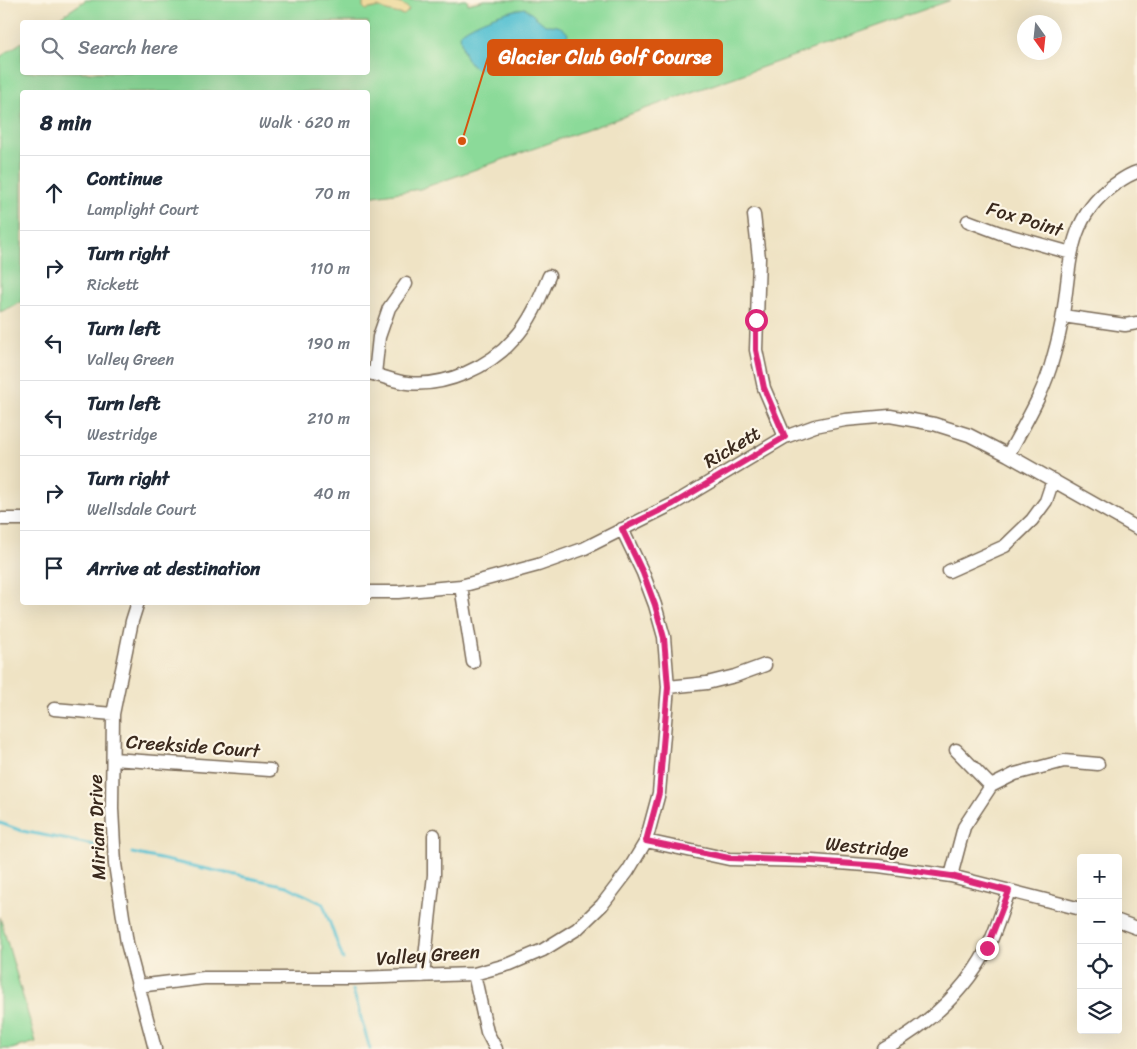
<!DOCTYPE html>
<html lang="en">
<head>
<meta charset="utf-8">
<style>
  :root { --surface:#fff; --page:#f2f2f3; --text:#1f2937; --muted:#747a83; --line:#e0e1e3 }
  body { margin:0; font-family:Sriracha,sans-serif; background:var(--page); color:var(--text) }
  .controls { position:absolute; right:15px; bottom:15px; display:grid; overflow:hidden; border-radius:5px; box-shadow:0 5px 20px #0002 }
  .controls button { width:45px; height:45px; display:grid; place-items:center; padding:0; border:0; border-bottom:1px solid var(--line); background:var(--surface); color:var(--text); font:25px sans-serif }
  .compass { position:absolute; left:1017px; top:15px; width:45px; height:45px; border-radius:50%; background:var(--surface); box-shadow:0 5px 20px #0002; rotate:165deg }
  .stop { position:absolute; width:15px; height:15px; margin:-11px; border:4px solid #db2777; border-radius:50%; background:#fff }
  .stop.end { background:#db2777; border-color:#fff; box-shadow:0 1px 5px #0008 }
  .list { margin:0; padding:0; list-style:none }
  h2 { display:flex; justify-content:space-between; align-items:center; height:65px; margin:0; padding:0 20px; font-size:21px }
  h2 small { font-size:16px; font-weight:400; color:var(--muted) }
  .list li { display:grid; grid-template-columns:32px 1fr auto; gap:15px; align-items:center; box-sizing:border-box; height:75px; padding:0 20px; border-top:1px solid var(--line) }
  .list b { display:block; font-size:19px; white-space:nowrap }
  .list p { margin:0; font-size:16px; white-space:nowrap; color:var(--muted) }
  .list em { font-size:16px; font-style:normal; color:var(--muted) }
  .icon { flex:none; width:28px; height:28px; fill:none; stroke:currentColor; stroke-width:2; stroke-linecap:round; stroke-linejoin:round }
  .map { position:relative; flex:none; width:1137px; height:1049px; overflow:hidden }
  .search { position:absolute; background:var(--surface); box-shadow:0 5px 20px #0002; left:20px; top:20px; width:350px; height:55px; display:flex; align-items:center; gap:12px; box-sizing:border-box; padding:0 18px; border-radius:5px; color:var(--muted); font-size:19px }
  .panel { position:absolute; background:var(--surface); box-shadow:0 5px 20px #0002; left:20px; top:90px; width:350px; height:515px; border-radius:5px }
  .map>svg:first-child { display:block }
  .green { fill:#8bda99; stroke:#63825c }
  .sand { fill:#eeda9e; stroke:#94825e }
  .water { fill:#57c1d2; stroke:#497678 }
  .lines { fill:none; stroke-linecap:round; stroke-linejoin:round }
  .stream { stroke:#57c1d2; stroke-width:3 }
  .street-casing { stroke:#7a6b58; stroke-width:15 }
  .street { stroke:#fff; stroke-width:12 }
  .route { stroke:#db2777; stroke-width:6 }
  .labels { text-anchor:middle; dominant-baseline:central; stroke-width:4.5; stroke-linejoin:round; paint-order:stroke }
  .street-label { font-size:19px; fill:#3b2a1e; stroke:#fcf5e5 }
  .leader { fill:none; stroke:#d7540e; stroke-width:2 }
  .callout-dot { fill:#d7540e; stroke:#fcf5e5; stroke-width:2 }
  .callout { fill:#d7540e; stroke:#d7540e; stroke-width:2 }
  .callout-label { font-size:20px; text-anchor:middle; font-weight:bold; fill:#fff }
</style>
</head>
<body>
<div class="map">
<svg width="1137" height="1049" viewBox="0 0 1137 1049">
  <rect width="100%" height="100%" fill="#fcf5e5"/>
  <filter id="ink" filterUnits="userSpaceOnUse"><feTurbulence type="fractalNoise" baseFrequency=".02" numOctaves="2"/><feDisplacementMap in="SourceGraphic" scale="10" xChannelSelector="R" yChannelSelector="G"/><feConvolveMatrix kernelMatrix="1 2 1 2 8 2 1 2 1" color-interpolation-filters="sRGB"/></filter>
  <filter id="wash" filterUnits="userSpaceOnUse"><feTurbulence type="fractalNoise" baseFrequency=".0096" numOctaves="4" result="noise"/><feDisplacementMap in="SourceGraphic" scale="20" xChannelSelector="R" yChannelSelector="G"/><feGaussianBlur stdDeviation="1.12" result="paint"/><feColorMatrix in="noise" values="0 0 0 0 0 0 0 0 0 0 0 0 0 0 0 0 0 1.4 0 .05"/><feComposite in="paint" operator="in"/></filter>
  <g filter="url(#wash)">
    <rect width="100%" height="100%" fill="#efe3c4"/>
    <!-- green -->
    <path class="green" d="M86 0H467L468 4 485 0H951L420 189 368 197V92H22V302L0 312V57L22 42V72H368V22H53Z
      M0 917 36 1042 11 1049H0Z"/>
    <!-- sand -->
    <path class="sand" d="M363 0C376 0 404 0 409 10L404 15 387 11 378 7 366 10 363 7Z"/>
    <!-- water -->
    <path class="water" d="M525 8 545 25C555 25 562 25 568 34L564 40 567 45C559 61 535 64 519 62 513 61 508 58 503 58 493 57 486 63 479 70 465 64 461 47 460 33 478 20 503 12 525 8Z"/>
    <g class="lines">
      <!-- stream -->
      <path class="stream" d="M0 823 22 831 99 846
        M132 853 287 886 323 904 343 959
        M353 990 370 1049"/>
    </g>
  </g>
  <g filter="url(#ink)">
    <g class="lines">
      <defs>
        <path id="street" d="M754 215 759 258 756 350 764 388 785 437
          M968 221 1000 233 1071 253
          M1063 316 1125 325 1137 323
          M368 373C381 375 395 382 408 383 445 387 490 367 514 339 531 321 540 298 549 276
          M375 374 379 337 389 308 406 284
          M1008 455C1025 423 1044 393 1053 358 1057 344 1061 329 1063 314 1071 264 1067 221 1111 187 1120 181 1127 175 1137 172
          M0 519H22
          M949 571 1005 546 1032 520 1046 501 1053 480
          M461 586 473 662
          M368 592H398L461 586 538 565 583 549 673 504 785 437 815 426 845 420 890 416 934 424 969 435 1008 455 1137 528
          M138 602 132 621 113 714 112 809 115 864 127 943 155 1049
          M668 687 707 683 735 676 765 665
          M54 709 113 714
          M956 750 991 786
          M113 759 270 770
          M646 841 729 859 812 861 879 866 951 876 1081 909
          M951 876 964 827 991 786 1015 774 1064 761 1098 764
          M1118 921 1137 928
          M474 974 487 1032 496 1049
          M423 976 434 875V835
          M138 986 204 978H354L474 974 510 964 543 950 577 929 602 905 628 871 646 841 659 793 668 687 664 637 655 605 643 573 622 529
          M884 1049C927 1025 964 993 987 949 996 931 1002 910 1009 891"/>
      </defs>
      <!-- street casing -->
      <use href="#street" class="street-casing"/>
      <!-- street -->
      <use href="#street" class="street"/>
    </g>
  </g>
  <g class="lines" filter="url(#ink)">
    <!-- route -->
    <path class="route" d="M756 320V350L764 388 785 437 673 504 622 529 643 573 655 605 664 638 668 687 659 793 646 841 729 858 812 861 879 866 951 876 1009 891 987 948"/>
  </g>
  <g class="labels">
    <!-- street labels -->
    <g class="street-label">
      <text transform="translate(1025 219) rotate(17)">Fox Point</text>
      <text transform="translate(732 447) rotate(-31)">Rickett</text>
      <text transform="translate(193 746) rotate(4)">Creekside Court</text>
      <text transform="translate(97 827) rotate(-92)">Miriam Drive</text>
      <text transform="translate(867 847) rotate(5)">Westridge</text>
      <text transform="translate(428 955) rotate(-4)">Valley Green</text>
    </g>
  </g>
  <!-- callouts -->
  <path class="leader" d="M462 141L488 57"/>
  <circle class="callout-dot" cx="462" cy="141" r="5"/>
  <rect class="callout" x="488" y="40" width="234" height="35" rx="5"/>
  <g class="callout-label">
    <text x="605" y="64">Glacier Club Golf Course</text>
  </g>
</svg>
<div class="controls">
<button>+</button>
<button>−</button>
<button><svg class="icon" aria-label="locate" viewBox="0 0 24 24"><circle cx="12" cy="12" r="6"/><path d="M12 2v4M12 18v4M2 12h4M18 12h4"/></svg></button>
<button><svg class="icon" aria-label="layers" viewBox="0 0 24 24"><path d="M12 4l9 5-9 5-9-5zM3 14l9 5 9-5"/></svg></button>
</div>
<svg class="compass" viewBox="-18 -18 36 36"><path d="M0-13l5 13h-10z" fill="#e53935"/><path d="M0 13l5-13h-10z" fill="#747a83"/></svg>
<div class="stop" style="left:756px;top:320px"></div>
<div class="stop end" style="left:987px;top:948px"></div>
<div class="search"><svg class="icon" aria-label="search" viewBox="0 0 24 24"><circle cx="10" cy="10" r="6"/><path d="M15 15l6 6"/></svg>Search here</div>
<section class="panel">
<h2>8 min<small>Walk · 620 m</small></h2>
<ul class="list">
<li><svg class="icon" aria-label="ahead" viewBox="0 0 24 24"><path d="M12 20V5M6 11l6-6 6 6"/></svg><div><b>Continue</b><p>Lamplight Court</p></div><em>70 m</em></li>
<li><svg class="icon" aria-label="right" viewBox="0 0 24 24"><path d="M7 20v-9h11M14 6l5 5-5 5"/></svg><div><b>Turn right</b><p>Rickett</p></div><em>110 m</em></li>
<li><svg class="icon" aria-label="left" viewBox="0 0 24 24"><path d="M17 20v-9H6M10 6l-5 5 5 5"/></svg><div><b>Turn left</b><p>Valley Green</p></div><em>190 m</em></li>
<li><svg class="icon" aria-label="left" viewBox="0 0 24 24"><path d="M17 20v-9H6M10 6l-5 5 5 5"/></svg><div><b>Turn left</b><p>Westridge</p></div><em>210 m</em></li>
<li><svg class="icon" aria-label="right" viewBox="0 0 24 24"><path d="M7 20v-9h11M14 6l5 5-5 5"/></svg><div><b>Turn right</b><p>Wellsdale Court</p></div><em>40 m</em></li>
<li><svg class="icon" aria-label="arrive" viewBox="0 0 24 24"><path d="M6 21V4h12l-3 4 3 4H6"/></svg><div><b>Arrive at destination</b></div></li>
</ul>
</section>
</div>
</body>
</html>
